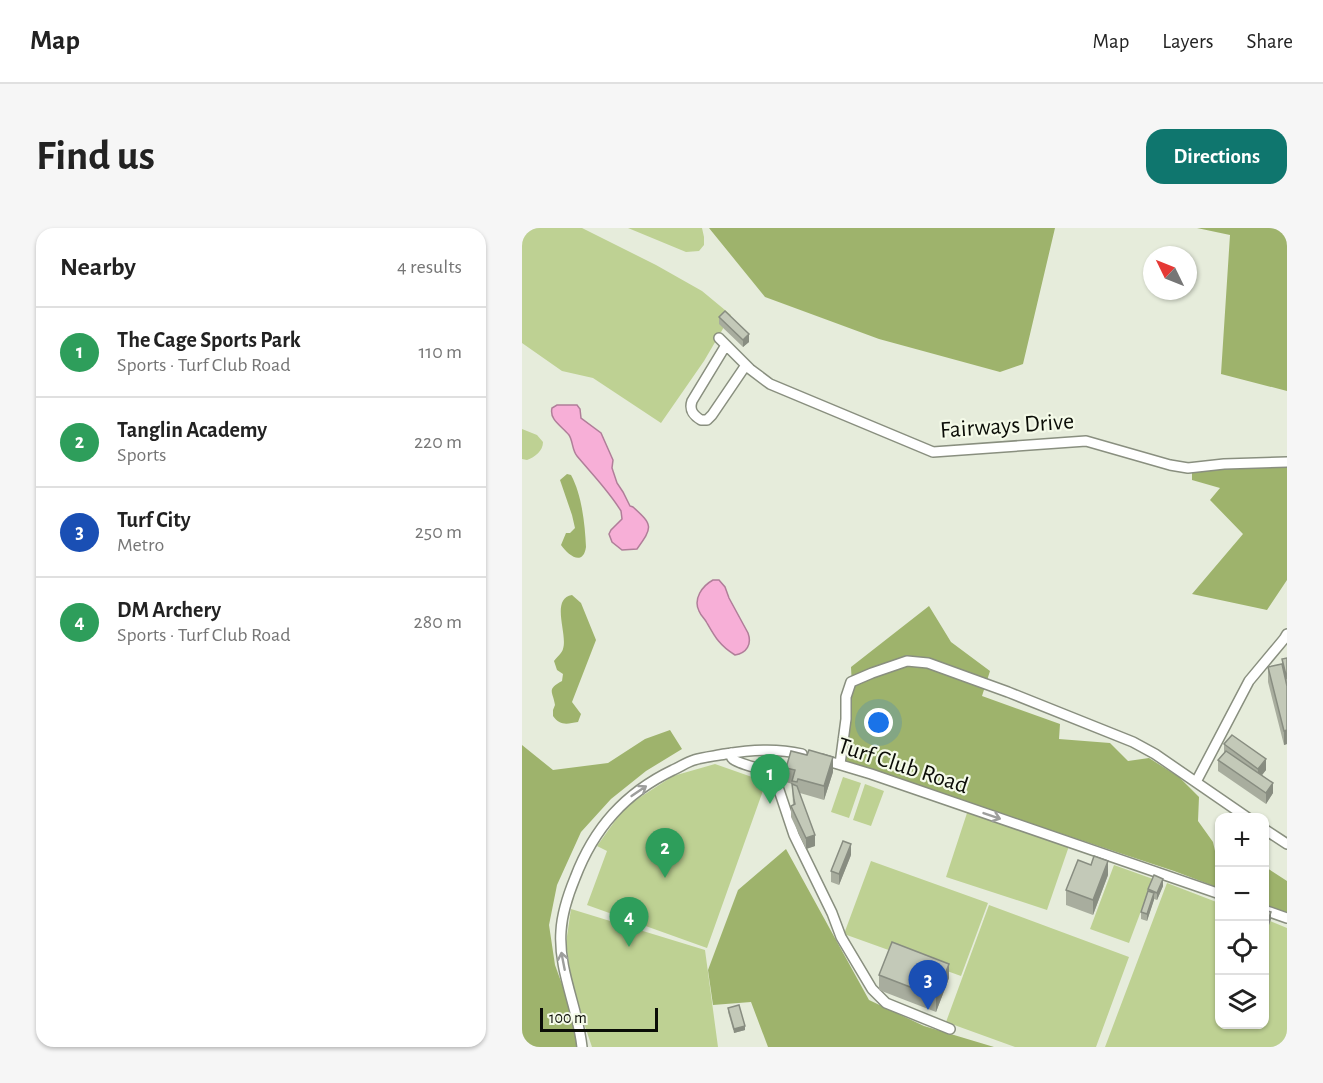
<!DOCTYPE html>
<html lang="en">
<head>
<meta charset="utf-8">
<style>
  :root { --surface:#fff; --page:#f6f6f6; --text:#222; --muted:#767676; --line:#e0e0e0; --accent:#0f766e }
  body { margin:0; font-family:"Alegreya Sans",sans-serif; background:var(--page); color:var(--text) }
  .controls { position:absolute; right:18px; bottom:18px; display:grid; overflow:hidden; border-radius:12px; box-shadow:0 2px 4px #0004 }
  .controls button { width:54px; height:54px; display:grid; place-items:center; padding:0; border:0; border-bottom:2px solid var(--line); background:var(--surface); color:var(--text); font:30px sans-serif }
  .compass { position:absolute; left:621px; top:18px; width:54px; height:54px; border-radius:50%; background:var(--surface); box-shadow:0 2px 4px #0004; rotate:313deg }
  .scale { position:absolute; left:18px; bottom:15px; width:118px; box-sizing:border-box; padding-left:6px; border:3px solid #0b0d07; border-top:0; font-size:16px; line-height:21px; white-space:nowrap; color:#0b0d07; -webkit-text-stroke:4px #f4fae8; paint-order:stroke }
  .you { position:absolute; left:357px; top:495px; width:21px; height:21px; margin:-15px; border:4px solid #fff; border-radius:50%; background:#1a73e8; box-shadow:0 0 0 9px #1a73e833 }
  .badge { display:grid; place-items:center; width:39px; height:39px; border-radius:50%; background:var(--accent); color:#fff; font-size:20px; font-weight:700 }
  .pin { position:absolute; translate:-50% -50px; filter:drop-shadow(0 2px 3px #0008) }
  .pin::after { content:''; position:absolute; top:32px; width:21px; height:18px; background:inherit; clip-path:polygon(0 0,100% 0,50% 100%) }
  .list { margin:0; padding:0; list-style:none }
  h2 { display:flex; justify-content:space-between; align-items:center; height:78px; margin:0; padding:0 24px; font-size:26px }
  h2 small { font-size:20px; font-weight:400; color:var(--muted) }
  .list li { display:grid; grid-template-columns:39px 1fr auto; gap:18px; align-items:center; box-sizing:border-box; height:90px; padding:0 24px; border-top:2px solid var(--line) }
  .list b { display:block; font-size:22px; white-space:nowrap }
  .list p { margin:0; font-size:20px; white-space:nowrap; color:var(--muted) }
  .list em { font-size:20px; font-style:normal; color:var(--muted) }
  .icon { flex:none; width:33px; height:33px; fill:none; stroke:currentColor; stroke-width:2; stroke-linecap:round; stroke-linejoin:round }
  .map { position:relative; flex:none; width:765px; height:819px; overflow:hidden; border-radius:18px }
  header { display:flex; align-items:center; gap:36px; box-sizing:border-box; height:84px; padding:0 30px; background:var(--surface); border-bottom:2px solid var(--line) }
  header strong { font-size:28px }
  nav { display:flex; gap:33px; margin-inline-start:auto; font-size:21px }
  .intro { display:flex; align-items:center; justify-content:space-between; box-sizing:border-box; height:144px; padding:0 36px }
  h1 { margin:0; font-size:42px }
  .button { padding:15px 27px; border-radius:18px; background:var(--accent); color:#fff; font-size:21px; font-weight:700 }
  main { display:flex; gap:36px; padding:0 36px }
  aside { flex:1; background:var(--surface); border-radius:18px; box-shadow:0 2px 4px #0004 }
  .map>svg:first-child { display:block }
  .green { fill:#bed193 }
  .forest { fill:#9eb36c }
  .water { fill:#f7afd7; stroke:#b07e99; stroke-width:1.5 }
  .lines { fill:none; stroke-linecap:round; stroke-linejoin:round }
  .minor-casing { stroke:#898f7f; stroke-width:12 }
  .minor { stroke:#fff; stroke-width:9 }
  .wall { fill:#a8ad9e }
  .shaded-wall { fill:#888d81 }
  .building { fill:#c3c9b8; stroke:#888d81; stroke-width:1.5 }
  .oneway { stroke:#9d9e9c }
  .labels { text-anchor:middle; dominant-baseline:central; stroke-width:4.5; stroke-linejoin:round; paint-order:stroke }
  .street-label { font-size:24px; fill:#0b0d07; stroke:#f4fae8 }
</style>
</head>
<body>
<header>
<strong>Map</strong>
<nav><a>Map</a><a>Layers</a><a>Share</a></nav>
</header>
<div class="intro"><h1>Find us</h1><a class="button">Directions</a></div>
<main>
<aside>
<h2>Nearby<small>4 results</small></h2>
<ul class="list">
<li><span class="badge" style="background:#2e9e5b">1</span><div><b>The Cage Sports Park</b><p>Sports · Turf Club Road</p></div><em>110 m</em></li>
<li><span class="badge" style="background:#2e9e5b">2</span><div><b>Tanglin Academy</b><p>Sports</p></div><em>220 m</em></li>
<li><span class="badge" style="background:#1a4fb4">3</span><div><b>Turf City</b><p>Metro</p></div><em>250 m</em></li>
<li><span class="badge" style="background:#2e9e5b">4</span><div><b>DM Archery</b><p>Sports · Turf Club Road</p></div><em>280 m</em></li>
</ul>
</aside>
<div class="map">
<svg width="765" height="819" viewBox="0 0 765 819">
  <rect width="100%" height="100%" fill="#e6ecdb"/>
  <!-- green -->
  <path class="green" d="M0 0H60L134 37 180 63 209 87 182 133 139 195 71 150 40 143 0 115Z
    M106 0H180L182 9V17L177 23 164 24Z
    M0 201 15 207 21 214C21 223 13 229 5 232L0 231Z
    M193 536 244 554 185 720 65 677 85 623 75 618 103 579 151 548Z
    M321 549 339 555 327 590 309 584Z
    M343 556 362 563 349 598 331 592Z
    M445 585 547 618 525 682 424 649Z
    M349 633 466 675 439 748 322 706Z
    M592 637 631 651 607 715 568 701Z
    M645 655 697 675 698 796H742L743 691 765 700V819H583Z
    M467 677 607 729 574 819H493L424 794Z
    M49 681 183 722 196 819H70L51 763 44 715Z"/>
  <!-- forest -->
  <path class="forest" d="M187 0H533L501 136 478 144 357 111 243 69Z
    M675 0H765V163L699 146 708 7Z
    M747 239 765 240V352L745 382 670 366 721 306 688 272 698 260 670 252V243Z
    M45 246 49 247C60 267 63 297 64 319 61 339 46 327 39 317L44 305H48L53 300 50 287 38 252Z
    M50 367 59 375 74 412 50 474 59 486 56 494C45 496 38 498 31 488V482L33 477C31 463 24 462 40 453L41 446 35 442 32 433C35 429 40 425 41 421 46 406 28 371 50 367Z
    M407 378 429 414 468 443 460 468 538 496 537 511 588 515 606 533 627 530 657 549 677 569 676 593 691 614 697 641V660L652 643 322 534 330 459 329 439Z
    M148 502 160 521 124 543 89 571 59 604 35 657 27 697 33 737 54 795 57 819H0V517L31 542 86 535 123 511Z
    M264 621 347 772 402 798 472 819H246L229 774 191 777 186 742 216 662Z
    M742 638 765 653V687L743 678Z"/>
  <!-- water -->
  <path class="water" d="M35 177H55L58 181 59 190 79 205 91 232 90 240 95 255 101 264 108 278 111 279C131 297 131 299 115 321L100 322 90 314 87 306 89 302 100 291 99 283C87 263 70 246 55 228 50 222 51 213 47 207 40 198 27 192 30 180Z
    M191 352H197L203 359 207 370 226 405C230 416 225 425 213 427 198 418 193 409 185 395 183 391 179 388 177 383 171 371 180 358 191 352Z"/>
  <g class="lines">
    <defs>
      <path id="minor" d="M197 110 228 141 248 156 411 224 564 213 648 237 666 240 702 236 765 234
        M204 117 170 173C167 182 171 187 179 192H185L190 187 224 137
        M209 525C209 527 209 529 210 530 214 536 244 541 252 547L272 607 310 685 319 709 350 761 364 775 428 801
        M299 531 349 546 698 666
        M318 536 324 491V469L329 454 350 445 385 433 406 435 486 464 611 514 633 526 726 590
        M674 554 727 453 762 411 765 406
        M742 601 765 616
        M742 682 765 690
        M60 819C56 780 36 742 39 703 40 685 46 667 53 650 72 600 103 565 151 542 158 539 165 534 172 532 181 529 193 528 203 526 229 522 254 520 280 526"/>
    </defs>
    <!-- minor casing -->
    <use href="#minor" class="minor-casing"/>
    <!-- minor -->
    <use href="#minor" class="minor"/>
  </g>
  <!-- wall -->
  <path class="wall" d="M197 89 227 114 221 119 197 96Z
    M765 430V516L762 517 746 454V439H760V431Z
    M702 516 744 542 740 547 751 565 744 576 696 543V532L702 525Z
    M264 540 311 544 302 572 278 565 293 618 284 621 269 589V578L271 577 270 556 264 554Z
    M329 627 317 657 309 654V643Z
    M586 647 571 687 544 677V662Z
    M641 658 635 672 632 671 625 693 619 691V684L626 661Z
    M698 670V684L695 683V676Z
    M742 682 749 691 746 700 742 698Z
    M357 747 427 750 414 784 357 762Z
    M206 780 223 802 212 805 206 784Z"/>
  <!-- shaded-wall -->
  <path class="shaded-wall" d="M227 106V114L221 119V112Z
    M765 502V516L762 517V503Z
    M311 529V544L302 572V558Z
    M744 531V542L736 552V541Z
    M751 555V565L744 576V565Z
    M293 607V618L284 621V610Z
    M329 616V627L317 657V646Z
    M586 633V647L571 687V672Z
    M641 651V658L635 672V665Z
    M632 665V672L625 693V686Z
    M749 684V691L746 700V692Z
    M427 736V750L414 784V769Z
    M223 798V802L212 805V801Z"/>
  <!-- building -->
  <path class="building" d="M203 83 227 106 221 112 197 89Z
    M765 430V451L760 431Z
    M760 436 765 458V502L762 503 746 439Z
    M710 507 744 531 736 541 702 516Z
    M287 522 311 529 302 558 276 551 275 554 270 553 273 542 264 540 269 523 285 527Z
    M704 523 751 555 744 565 696 532Z
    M270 556 275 558 293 607 284 610 269 578 273 576 272 572Z
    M321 613 329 616 317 646 309 643Z
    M572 628 586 633 571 672 544 662 556 632 569 637Z
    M632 647 641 651 635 665 626 661Z
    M626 663 632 665 625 686 619 684Z
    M742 682 749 684 746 692 742 691Z
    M370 714 427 736 414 769 357 747Z
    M217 777 223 798 212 801 206 780Z"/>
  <!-- one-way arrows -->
  <defs><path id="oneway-shaft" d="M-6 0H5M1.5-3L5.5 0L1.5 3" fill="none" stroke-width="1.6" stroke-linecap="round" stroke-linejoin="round" transform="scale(1.5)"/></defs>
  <g class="oneway">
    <use href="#oneway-shaft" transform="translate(117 563) rotate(-34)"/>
    <use href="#oneway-shaft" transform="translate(470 588) rotate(19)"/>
    <use href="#oneway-shaft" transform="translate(41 733) rotate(-101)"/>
  </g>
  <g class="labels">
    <!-- street labels -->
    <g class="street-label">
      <text transform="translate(485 198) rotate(-4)">Fairways Drive</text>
      <text transform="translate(381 538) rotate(18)">Turf Club Road</text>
    </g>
  </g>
</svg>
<div class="controls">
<button>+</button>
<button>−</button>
<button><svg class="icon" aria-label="locate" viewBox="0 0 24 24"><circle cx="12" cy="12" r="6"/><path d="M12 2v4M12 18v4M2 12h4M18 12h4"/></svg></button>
<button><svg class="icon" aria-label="layers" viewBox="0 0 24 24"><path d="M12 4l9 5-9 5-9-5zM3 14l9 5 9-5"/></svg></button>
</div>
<svg class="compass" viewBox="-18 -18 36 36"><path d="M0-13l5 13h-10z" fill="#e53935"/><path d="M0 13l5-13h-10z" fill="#767676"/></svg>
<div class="scale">100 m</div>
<div class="you"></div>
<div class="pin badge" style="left:248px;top:576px;background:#2e9e5b">1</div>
<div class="pin badge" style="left:143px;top:650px;background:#2e9e5b">2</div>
<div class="pin badge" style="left:406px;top:782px;background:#1a4fb4">3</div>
<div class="pin badge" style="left:107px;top:719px;background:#2e9e5b">4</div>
</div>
</main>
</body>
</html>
